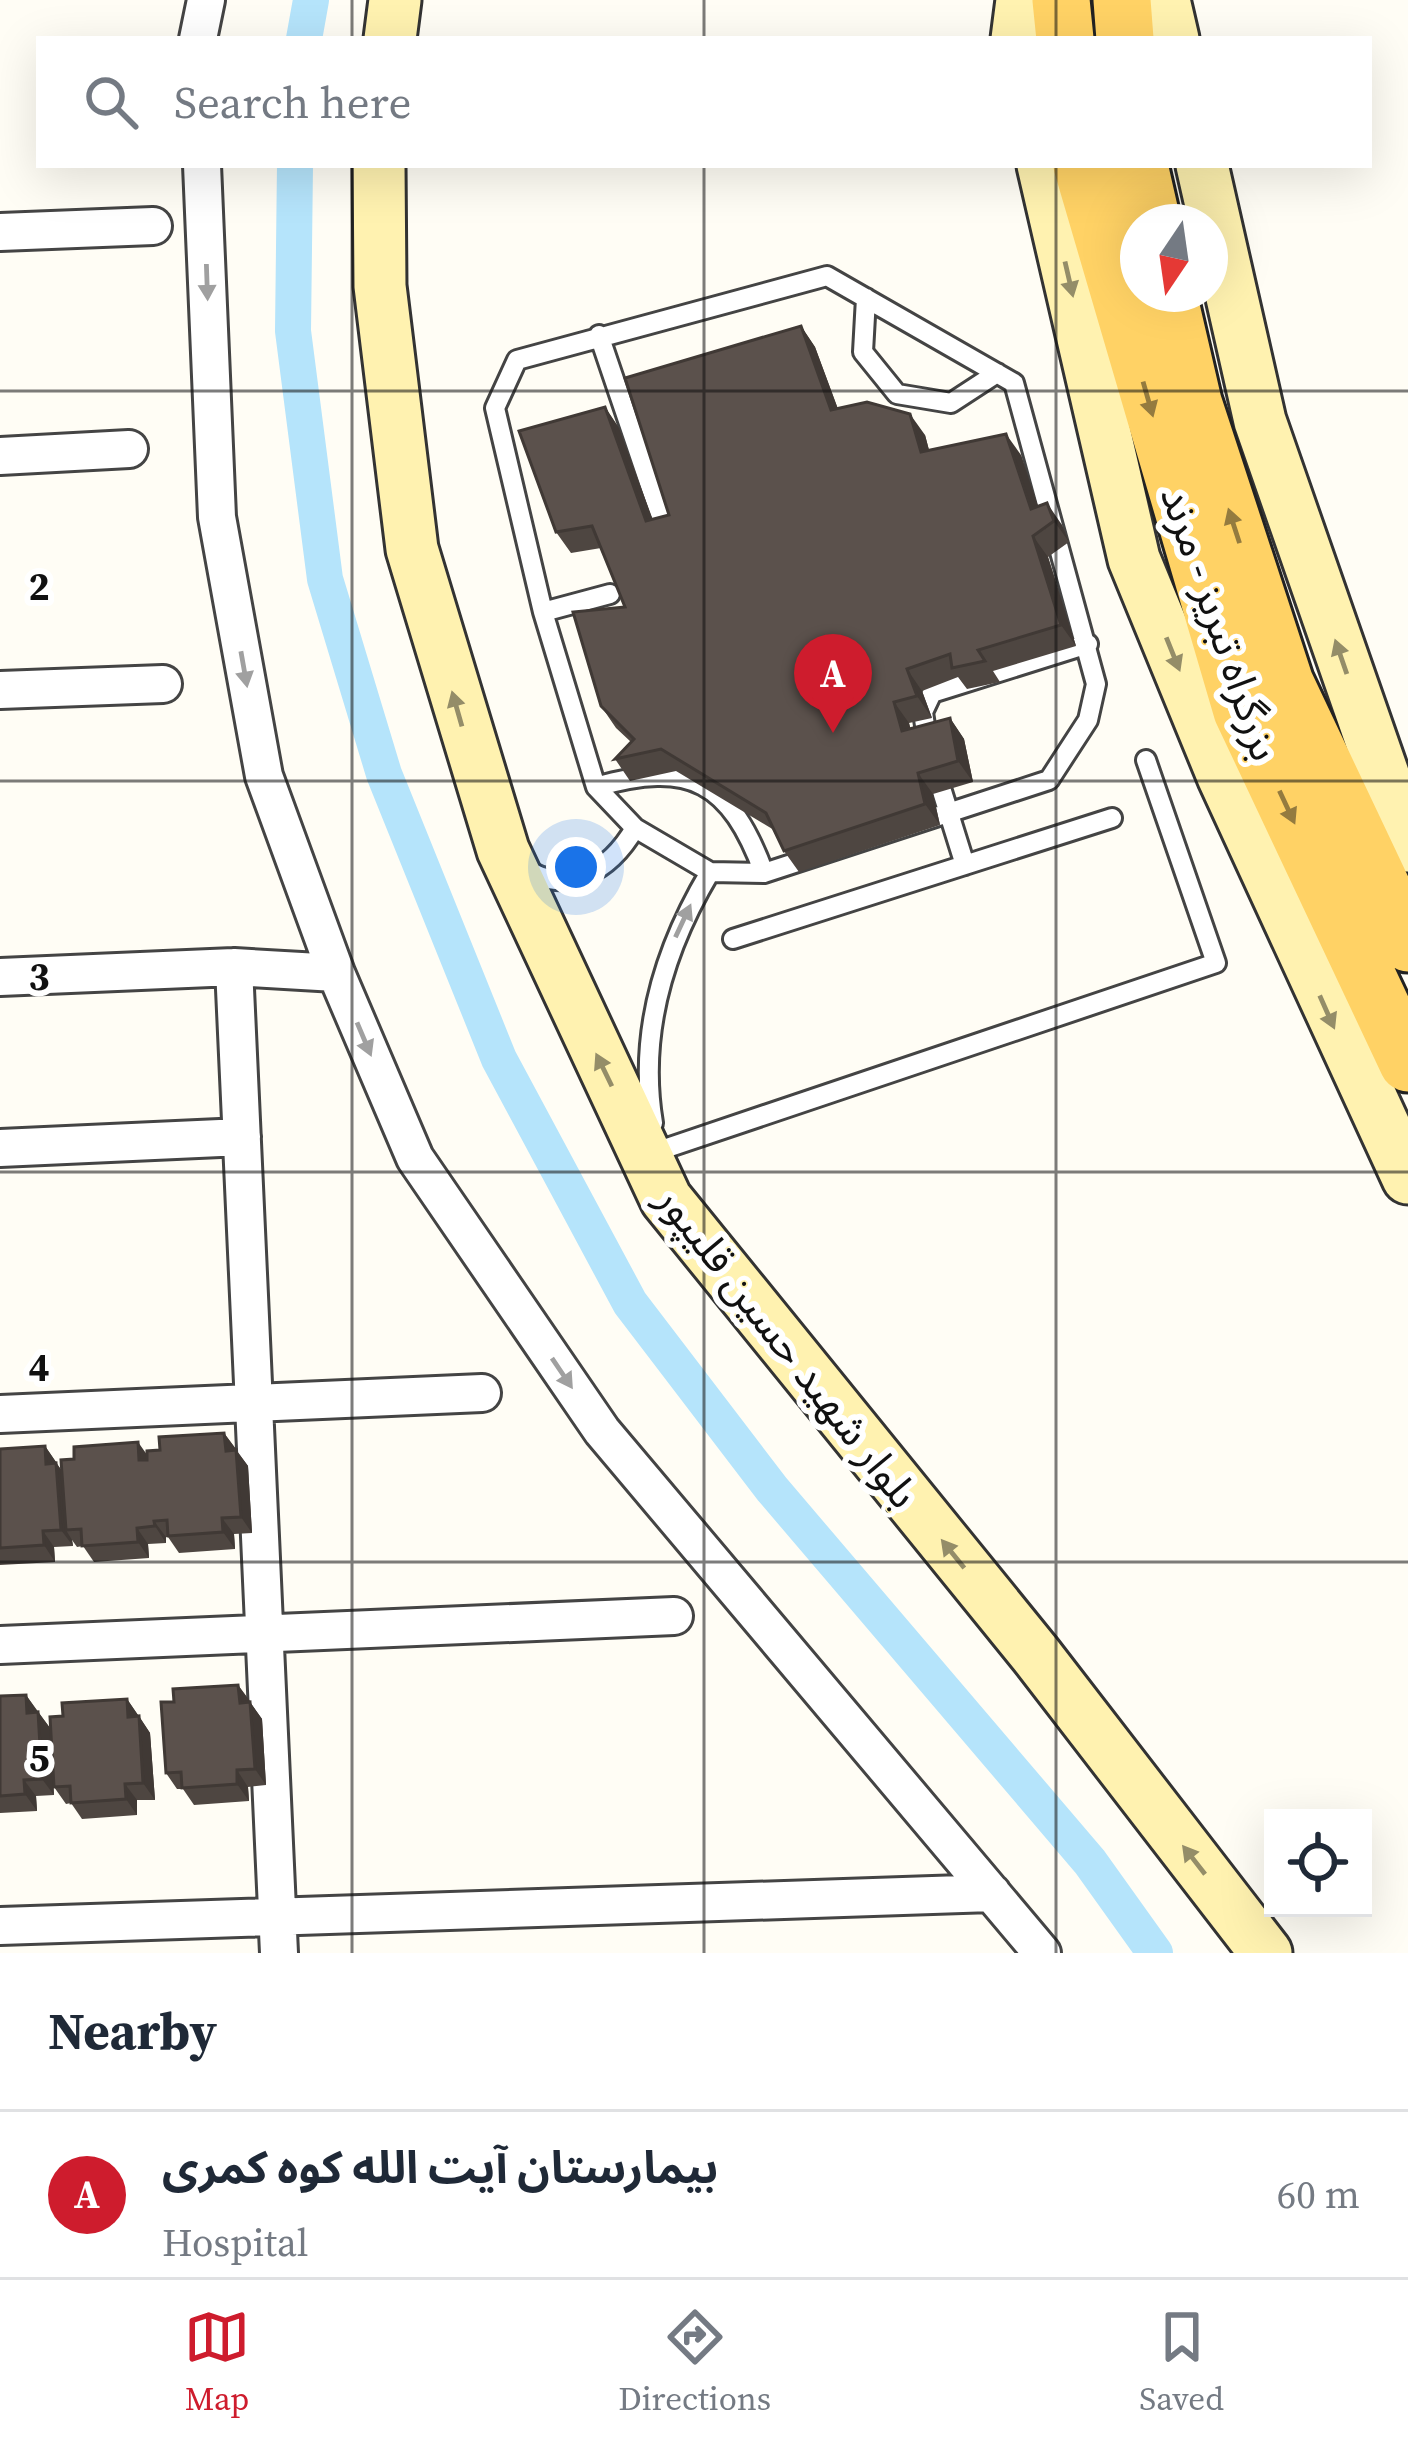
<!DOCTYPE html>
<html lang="en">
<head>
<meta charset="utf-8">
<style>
  :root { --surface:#fff; --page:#f6f6f7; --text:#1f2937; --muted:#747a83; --line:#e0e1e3; --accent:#ce1c2d }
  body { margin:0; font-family:"Source Serif 4","Noto Sans Arabic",serif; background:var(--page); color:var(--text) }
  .controls { position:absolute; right:36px; bottom:36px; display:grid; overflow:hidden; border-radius:0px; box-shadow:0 12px 48px #0002 }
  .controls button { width:108px; height:108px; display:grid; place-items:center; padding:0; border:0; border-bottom:3px solid var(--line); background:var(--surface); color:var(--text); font:60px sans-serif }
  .compass { position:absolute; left:1120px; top:204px; width:108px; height:108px; border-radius:50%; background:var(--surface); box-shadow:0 12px 48px #0002; rotate:193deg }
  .you { position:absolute; left:576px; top:867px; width:42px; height:42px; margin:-30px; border:9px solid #fff; border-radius:50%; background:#1a73e8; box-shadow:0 0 0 18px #1a73e833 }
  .badge { display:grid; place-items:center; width:78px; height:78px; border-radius:50%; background:var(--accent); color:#fff; font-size:39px; font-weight:700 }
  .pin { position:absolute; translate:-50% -99px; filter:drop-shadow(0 3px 6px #0008) }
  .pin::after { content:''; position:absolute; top:63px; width:42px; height:36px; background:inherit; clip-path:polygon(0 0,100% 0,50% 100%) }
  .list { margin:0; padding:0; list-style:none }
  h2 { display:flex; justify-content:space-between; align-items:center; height:156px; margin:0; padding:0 48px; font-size:51px }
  h2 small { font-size:39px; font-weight:400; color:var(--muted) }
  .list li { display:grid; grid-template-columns:78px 1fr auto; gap:36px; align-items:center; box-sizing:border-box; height:168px; padding:0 48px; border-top:3px solid var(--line) }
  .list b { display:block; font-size:45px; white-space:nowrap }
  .list p { margin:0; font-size:39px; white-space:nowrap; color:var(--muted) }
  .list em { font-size:39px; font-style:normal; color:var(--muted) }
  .icon { flex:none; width:66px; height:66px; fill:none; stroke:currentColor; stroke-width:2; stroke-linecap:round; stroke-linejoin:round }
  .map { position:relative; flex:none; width:1408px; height:1953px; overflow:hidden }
  .search { position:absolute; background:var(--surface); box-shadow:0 12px 48px #0002; left:36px; right:36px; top:36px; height:132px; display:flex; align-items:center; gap:30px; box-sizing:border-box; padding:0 42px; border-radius:0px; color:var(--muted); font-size:45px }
  .sheet { height:324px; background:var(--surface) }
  nav { display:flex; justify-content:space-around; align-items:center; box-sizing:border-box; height:168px; border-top:3px solid var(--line); background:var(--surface); font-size:33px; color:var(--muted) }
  nav a { display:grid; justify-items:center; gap:6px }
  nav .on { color:var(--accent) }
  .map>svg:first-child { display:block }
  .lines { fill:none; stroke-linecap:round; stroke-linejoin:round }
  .canal { stroke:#b5e4fb; stroke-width:36 }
  .lane-casing { stroke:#444; stroke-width:24 }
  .street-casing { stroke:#444; stroke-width:42 }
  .secondary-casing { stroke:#333; stroke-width:57 }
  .primary-casing { stroke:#222; stroke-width:63 }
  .lane { stroke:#fff; stroke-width:18 }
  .street { stroke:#fff; stroke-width:36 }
  .secondary { stroke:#fff2b0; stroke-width:51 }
  .primary { stroke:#ffd265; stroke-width:57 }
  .wall { fill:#4e4641 }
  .shaded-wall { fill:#403935 }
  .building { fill:#5b514c; stroke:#403935; stroke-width:3 }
  .oneway { fill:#948d68 }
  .oneway2 { fill:#a0a0a0 }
  .oneway3 { fill:#947b3f }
  .grid { fill:none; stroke:#111; stroke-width:3; stroke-opacity:0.55 }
  .labels { text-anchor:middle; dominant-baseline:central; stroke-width:12; stroke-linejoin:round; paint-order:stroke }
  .street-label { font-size:42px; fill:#111; stroke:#fff }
  .grid-label { font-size:39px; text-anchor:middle; font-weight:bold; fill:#111; stroke:#fff; stroke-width:12; stroke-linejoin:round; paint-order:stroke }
</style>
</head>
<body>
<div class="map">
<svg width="1408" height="1953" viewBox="0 0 1408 1953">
  <rect width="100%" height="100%" fill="#fffdf5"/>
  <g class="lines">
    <!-- canal -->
    <path class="canal" d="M304 39 311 0
      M295 165 293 331 325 579 384 774 499 1059 630 1303 772 1489 1090 1862 1155 1953"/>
    <defs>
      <path id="lane" d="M827 276 1014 383 1096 684 1088 720 1049 780 764 873 710 872 635 828 596 787 543 612 495 408 517 360Z
        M866 298 863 352 897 394 951 403 997 373
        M599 335 659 512
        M543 612 610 594
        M928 746 923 712 932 693 1088 644
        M936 772 965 865
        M596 787C690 760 730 781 764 873
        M521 866C567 899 611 869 635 828
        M733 939 1112 818
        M653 1123C638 1033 664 949 710 872
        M658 1151 1216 963 1146 760"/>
      <path id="street" d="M198 39 206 0
        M202 165 217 517 264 776 336 973 415 1158 602 1431 1042 1953
        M0 232 153 226
        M0 456 129 449
        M0 690 163 684
        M0 977 234 967
        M0 1148 242 1137
        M0 1414 482 1393
        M0 1645 674 1616
        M0 1926 992 1893
        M279 1953 234 967 336 973"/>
      <path id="secondary" d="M1164 0 1173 39
        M390 39 395 0
        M1017 39 1022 0
        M379 165 380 286 412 549 503 850 666 1199 1036 1655 1266 1953
        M1043 165 1134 559 1223 776 1408 1178
        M1202 165 1260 421 1408 846"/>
      <path id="primary" d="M1061 0 1065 39
        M1122 0 1125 39
        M1082 165 1242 711 1408 1063
        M1139 165 1152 222
        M1168 294 1193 402 1285 683 1408 943"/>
    </defs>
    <!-- lane casing -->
    <use href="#lane" class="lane-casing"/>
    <!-- street casing -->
    <use href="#street" class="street-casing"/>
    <!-- secondary casing -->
    <use href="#secondary" class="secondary-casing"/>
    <!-- primary casing -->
    <use href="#primary" class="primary-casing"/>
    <!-- lane -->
    <use href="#lane" class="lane"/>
    <!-- street -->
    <use href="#street" class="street"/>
    <!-- secondary -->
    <use href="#secondary" class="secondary"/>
    <!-- primary -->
    <use href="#primary" class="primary"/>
  </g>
  <!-- wall -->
  <path class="wall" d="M801 326 815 347 838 409 925 435 929 450 1021 455 1038 507 1062 525 1069 542 1048 557 1076 646 993 671 1000 682 967 689 958 677 922 691 932 718 909 723 910 728 950 718 964 739 973 782 933 794 940 825 799 872 784 851 774 830 676 771 630 781 615 759 631 742 616 728 601 706 625 607 601 548 571 553 556 532 605 407 619 428 653 520 669 515Z
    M224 1433 248 1466 252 1533 234 1534 235 1549 179 1553 168 1537H166V1543L148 1544 149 1558 94 1562 83 1546 77 1547 72 1540 73 1546 54 1547 55 1562 0 1565V1449L45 1446 62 1471 147 1455Z
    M238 1685 262 1719 266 1785 248 1787 249 1801 194 1805 183 1789H177L166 1773 174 1702Z
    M26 1695 50 1728 54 1795 36 1796 37 1811 0 1813V1696Z
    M127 1699 150 1733 155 1800H137V1815L82 1819 71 1803 66 1804 54 1787 63 1716Z"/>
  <!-- shaded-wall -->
  <path class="shaded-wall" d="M801 326 815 347 846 431 831 410Z
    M605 407 619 428 661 543 646 521Z
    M910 414 925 435 935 473 921 452Z
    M1006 434 1021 455 1046 530 1031 509Z
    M1047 503 1062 525 1069 542 1054 521Z
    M1033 536 1048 557 1076 646 1061 625Z
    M907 669 922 691 932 718 917 696Z
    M894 702 909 723 917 752 902 731Z
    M950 718 964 739 973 782 958 761Z
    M918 773 933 794 940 825 925 804Z
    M224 1433 236 1449 226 1451Z
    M138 1442 150 1459 151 1477 139 1460Z
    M45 1446 56 1462 46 1464Z
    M236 1450 248 1466 252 1533 241 1517Z
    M56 1463 68 1479 66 1530 72 1540 73 1546 61 1530Z
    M222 1518 234 1534 235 1549 223 1532Z
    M154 1521 166 1537V1543L155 1526Z
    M137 1528 148 1544 149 1558 138 1542Z
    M43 1531 54 1547 55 1562 44 1545Z
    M238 1685 250 1701 251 1719 240 1703Z
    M26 1695 37 1711 38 1729 27 1713Z
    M127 1699 138 1715 139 1734 128 1717Z
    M250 1702 262 1719 266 1785 255 1769Z
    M38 1712 50 1728 54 1795 42 1779Z
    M139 1716 150 1733 155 1800 143 1783Z
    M237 1770 248 1787 249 1801 237 1784Z
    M24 1780 36 1796 37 1811 25 1794Z
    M125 1784 137 1800V1815L126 1799Z"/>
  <!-- building -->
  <path class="building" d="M801 326 831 410 867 402 910 414 921 452 1006 434 1031 509 1047 503 1054 521 1033 536 1061 625 978 650 985 661 952 668 950 654 907 669 917 696 894 702 902 731 950 718 958 761 918 773 925 804 784 851 766 813 661 749 615 759 634 739 601 706 573 612 625 607 592 526 556 532 519 431 605 407 646 521 669 515 625 378Z
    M224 1433 226 1451 236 1450 241 1517 222 1518 223 1532 168 1536 167 1520 154 1521 155 1526 137 1528 138 1542 82 1546 81 1529 66 1530 61 1460 74 1459V1447L138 1442 139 1460H147V1451L160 1450 159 1437Z
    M45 1446 46 1464 56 1463 61 1530 43 1531 44 1545 0 1548V1449Z
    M238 1685 240 1703 250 1702 255 1769 237 1770V1784L182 1788 181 1772 166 1773 161 1702H174L173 1689Z
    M26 1695 27 1713 38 1712 42 1779 24 1780 25 1794 0 1796V1696Z
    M127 1699 128 1717 139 1716 143 1783 125 1784 126 1799 71 1803 70 1786 54 1787 50 1717 63 1716 62 1703Z"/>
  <!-- one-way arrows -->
  <defs><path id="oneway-solid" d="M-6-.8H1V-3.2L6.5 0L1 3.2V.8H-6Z" transform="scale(3)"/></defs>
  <g class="oneway">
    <use href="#oneway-solid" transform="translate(1069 279) rotate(77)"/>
    <use href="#oneway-solid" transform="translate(1173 654) rotate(68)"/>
    <use href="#oneway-solid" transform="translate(1341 657) rotate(-109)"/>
    <use href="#oneway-solid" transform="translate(457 709) rotate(-106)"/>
    <use href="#oneway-solid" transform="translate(1327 1012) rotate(66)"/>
    <use href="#oneway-solid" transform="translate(604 1070) rotate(-116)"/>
    <use href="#oneway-solid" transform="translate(953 1554) rotate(-129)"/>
    <use href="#oneway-solid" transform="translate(1194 1860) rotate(-128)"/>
  </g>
  <g class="oneway2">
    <use href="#oneway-solid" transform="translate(207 282) rotate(88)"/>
    <use href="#oneway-solid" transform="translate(244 669) rotate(80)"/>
    <use href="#oneway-solid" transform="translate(683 921) rotate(-65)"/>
    <use href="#oneway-solid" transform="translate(364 1039) rotate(67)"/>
    <use href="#oneway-solid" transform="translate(562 1373) rotate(56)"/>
  </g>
  <g class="oneway3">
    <use href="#oneway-solid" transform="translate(1148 399) rotate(74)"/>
    <use href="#oneway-solid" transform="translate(1234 526) rotate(-108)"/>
    <use href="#oneway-solid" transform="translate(1287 807) rotate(65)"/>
  </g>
  <!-- grid -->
  <path class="grid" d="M352 0V39M704 0V39M1056 0V39M352 165V1953M704 165V1953M1056 165V1953M0 391H1408M0 781H1408M0 1172H1408M0 1562H1408"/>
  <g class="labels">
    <!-- street labels -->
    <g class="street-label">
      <text transform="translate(1221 623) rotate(71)">بزرگراه تبریز - مرند</text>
      <text transform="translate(788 1346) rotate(52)">بلوار شهید حسین قلیپور</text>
    </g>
  </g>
  <g class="grid-label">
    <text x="39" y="600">2</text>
    <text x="39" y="990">3</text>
    <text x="39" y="1381">4</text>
    <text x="39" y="1771">5</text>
  </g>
</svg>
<div class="controls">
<button><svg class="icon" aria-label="locate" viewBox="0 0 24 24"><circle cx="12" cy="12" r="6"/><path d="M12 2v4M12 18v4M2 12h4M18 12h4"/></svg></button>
</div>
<svg class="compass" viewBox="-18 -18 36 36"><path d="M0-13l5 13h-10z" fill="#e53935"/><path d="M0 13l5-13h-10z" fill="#747a83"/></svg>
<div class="you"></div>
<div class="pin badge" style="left:833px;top:733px">A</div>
<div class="search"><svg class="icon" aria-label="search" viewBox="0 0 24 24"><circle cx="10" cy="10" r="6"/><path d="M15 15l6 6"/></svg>Search here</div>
</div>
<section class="sheet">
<h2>Nearby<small></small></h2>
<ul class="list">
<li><span class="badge">A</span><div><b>بیمارستان آیت الله کوه کمری</b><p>Hospital</p></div><em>60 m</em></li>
</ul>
</section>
<nav>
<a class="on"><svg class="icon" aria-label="map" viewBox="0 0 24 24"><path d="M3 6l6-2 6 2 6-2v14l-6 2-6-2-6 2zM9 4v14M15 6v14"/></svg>Map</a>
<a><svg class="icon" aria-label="directions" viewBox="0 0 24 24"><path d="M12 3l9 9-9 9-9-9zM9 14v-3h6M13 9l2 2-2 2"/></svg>Directions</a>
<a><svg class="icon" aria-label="saved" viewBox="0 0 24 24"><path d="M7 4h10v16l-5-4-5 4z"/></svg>Saved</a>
</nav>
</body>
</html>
